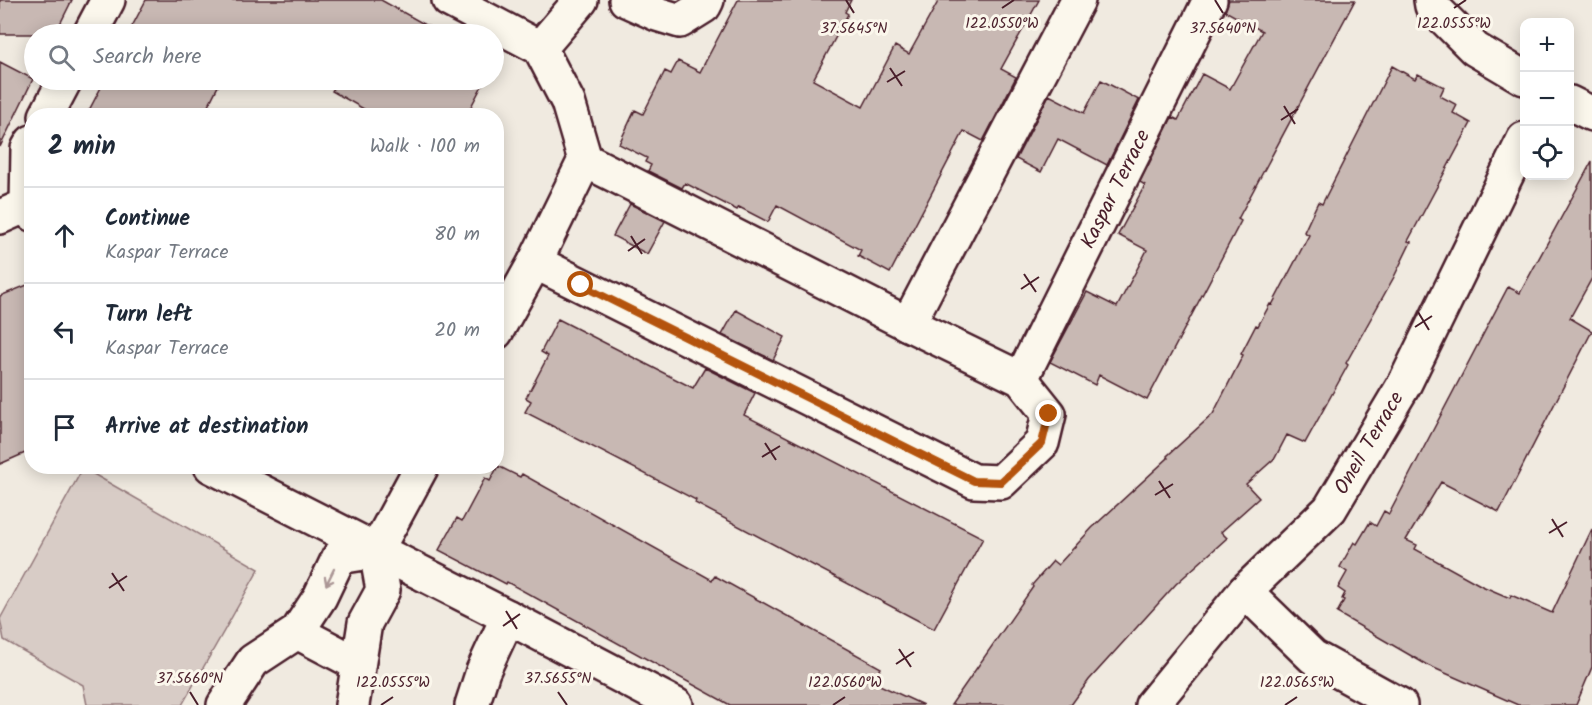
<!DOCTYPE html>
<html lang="en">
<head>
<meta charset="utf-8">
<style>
  :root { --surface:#fff; --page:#f2f2f3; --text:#1f2937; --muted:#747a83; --line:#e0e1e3 }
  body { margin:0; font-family:Kalam,sans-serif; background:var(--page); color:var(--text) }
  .controls { position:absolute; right:18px; top:18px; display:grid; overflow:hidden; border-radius:12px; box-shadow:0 3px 15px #0003 }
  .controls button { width:54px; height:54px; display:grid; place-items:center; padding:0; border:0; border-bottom:2px solid var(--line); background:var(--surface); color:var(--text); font:30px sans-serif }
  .stop { position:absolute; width:18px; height:18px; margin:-14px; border:4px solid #b45309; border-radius:50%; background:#fff }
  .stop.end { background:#b45309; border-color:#fff; box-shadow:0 2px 6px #0008 }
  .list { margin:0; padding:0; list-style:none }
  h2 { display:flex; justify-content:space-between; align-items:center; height:78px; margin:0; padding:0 24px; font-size:26px }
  h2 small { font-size:20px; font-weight:400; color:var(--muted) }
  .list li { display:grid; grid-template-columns:39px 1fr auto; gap:18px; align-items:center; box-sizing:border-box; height:96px; padding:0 24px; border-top:2px solid var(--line) }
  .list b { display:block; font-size:22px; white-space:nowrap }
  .list p { margin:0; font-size:20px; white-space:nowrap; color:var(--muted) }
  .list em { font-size:20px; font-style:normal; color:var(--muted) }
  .icon { flex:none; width:33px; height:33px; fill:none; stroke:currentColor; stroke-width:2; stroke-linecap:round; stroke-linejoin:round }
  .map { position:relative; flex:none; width:1592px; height:705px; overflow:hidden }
  .search { position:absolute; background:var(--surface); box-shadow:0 3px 15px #0003; left:24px; top:24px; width:480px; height:66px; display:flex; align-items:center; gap:15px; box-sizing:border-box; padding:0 21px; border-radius:33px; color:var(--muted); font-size:22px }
  .panel { position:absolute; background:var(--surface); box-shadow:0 3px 15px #0003; left:24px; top:108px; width:480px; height:366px; border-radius:24px }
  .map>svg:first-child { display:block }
  .green { fill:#d8ccc6; stroke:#917678; stroke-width:1.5 }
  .building { fill:#c8b8b3; stroke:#4a1f2b; stroke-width:1.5 }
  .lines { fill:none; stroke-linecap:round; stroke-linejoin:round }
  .street-casing { stroke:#4a1f2b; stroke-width:38 }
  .street { stroke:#fbf7ec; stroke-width:33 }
  .oneway { stroke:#ab9695 }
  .route { stroke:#b45309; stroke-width:8 }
  .ticks { fill:none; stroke:#4a1f2b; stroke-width:2 }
  .labels { text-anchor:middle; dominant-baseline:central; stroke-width:6; stroke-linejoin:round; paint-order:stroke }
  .street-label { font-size:21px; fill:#4a1f2b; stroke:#fbf7ec }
  .ticks-label { font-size:15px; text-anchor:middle; fill:#4a1f2b; stroke:#fbf7ec; stroke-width:6; stroke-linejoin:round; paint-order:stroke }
</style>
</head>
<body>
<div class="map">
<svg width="1592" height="705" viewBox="0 0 1592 705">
  <rect width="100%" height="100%" fill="#f0eae0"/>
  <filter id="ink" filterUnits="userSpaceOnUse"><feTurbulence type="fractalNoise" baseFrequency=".0167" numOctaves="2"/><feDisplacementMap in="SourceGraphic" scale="12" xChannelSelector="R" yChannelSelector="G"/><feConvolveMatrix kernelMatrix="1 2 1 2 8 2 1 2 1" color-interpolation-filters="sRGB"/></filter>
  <g filter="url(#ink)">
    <!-- green -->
    <path class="green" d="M83 468 259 569 182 705H87L83 685 4 640 0 619Z"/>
    <!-- building -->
    <path class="building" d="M0 0H72L55 34H0Z
      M146 0H381L442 34H128Z
      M738 0H851L845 12 848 14 813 80 863 107 895 46 909 54 939 0H1039L1001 69 1016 77 983 141 964 131 890 273 858 256 861 250 777 205 768 222 739 207 737 210 685 183 682 188 648 171 651 165 645 162 647 158 619 144 635 110 643 114 665 71 671 74 678 61 700 72Z
      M1229 0H1355L1238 219 1241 221 1147 400 1099 375 1095 385 1050 362 1087 292 1117 307 1147 250 1118 235 1145 185 1140 182 1172 117 1178 120 1202 74 1230 89 1262 31 1225 11Z
      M0 62 33 79 0 147Z
      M1392 66 1415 79 1418 74 1444 87 1440 96 1457 105 1453 113 1471 123 1408 241 1411 242 1394 277 1346 363 1348 365 1305 443 1287 435 1275 458 1246 484 1259 498 1221 532 1227 538 1176 584 1089 680 1071 705H951L1033 587 1032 585 1053 561 1058 565 1092 528 1168 458 1167 456 1213 414 1243 355 1241 354 1256 325 1258 326 1270 304 1272 305 1309 235 1304 232 1318 202 1322 204Z
      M105 80H210L219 84 203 116H86Z
      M339 80H485L466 116H376L332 91Z
      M1101 80 1139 100 1107 165 1058 139 1041 172 1016 159 1049 95 1084 113Z
      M1592 161V278L1570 318 1592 331 1499 512 1441 482 1406 540 1417 545 1415 549 1482 586 1510 598 1511 595 1552 613 1592 529V667L1576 705H1518L1427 665 1337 613 1344 600 1342 599 1345 593 1338 588 1347 572 1340 567 1354 542 1357 544 1370 522 1376 526 1384 511 1389 514 1508 287 1520 293Z
      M630 204 665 221 647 254 613 236Z
      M32 283V450L0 464V296Z
      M736 310 785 337 773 360 722 335Z
      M558 319 693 388 705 368 755 393 744 415 983 538 934 629 695 503 696 500 525 412 531 401 526 398 548 356 541 352Z
      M498 466 520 477 522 474 712 580 715 576 881 668 873 682 923 705H730L507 582 506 584 489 575V576L439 550 457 518 462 521 485 478 490 481Z"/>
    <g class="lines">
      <defs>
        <g id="street">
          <path d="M449 0 540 48 568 102 585 160 535 262 496 332"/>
          <path d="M626 0 657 14 680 21 704 6 707 0"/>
          <path d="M1431 0 1432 6 1475 49 1524 78"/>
          <path d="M90 34 108 0"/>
          <path d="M540 48 581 0"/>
          <path d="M1570 103 1592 114"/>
          <path d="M46 116 65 80"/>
          <path d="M32 142 28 149 27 205 32 214"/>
          <path d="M0 217 27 205"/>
          <path d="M535 262 974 481 1001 482 1042 443 1049 414 1021 379 908 324 585 160"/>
          <path d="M908 324 1078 0"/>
          <path id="s1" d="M1021 379 1210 0"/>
          <path d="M211 466 508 617"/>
          <path d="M1245 591 1313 657 1400 705"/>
          <path d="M297 632 358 664"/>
          <path d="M224 705 253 661 297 632 320 597 339 557 376 551"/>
          <path d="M352 705 365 623 383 590 376 551 422 466"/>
          <path d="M472 705 483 671 508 617 676 705"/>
          <path id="s2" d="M1152 705 1245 591 1330 509 1405 383 1524 139"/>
        </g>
      </defs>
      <!-- street casing -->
      <use href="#street" class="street-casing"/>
      <!-- street -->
      <use href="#street" class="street"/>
    </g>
    <!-- one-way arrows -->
    <defs><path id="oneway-shaft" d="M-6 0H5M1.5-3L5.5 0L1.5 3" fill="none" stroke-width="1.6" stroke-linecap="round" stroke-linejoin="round" transform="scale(1.5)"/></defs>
    <use class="oneway" href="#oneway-shaft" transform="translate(330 577) rotate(116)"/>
  </g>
  <g class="lines" filter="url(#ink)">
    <!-- route -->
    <path class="route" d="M581 285 974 481 1001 482 1042 443 1049 414"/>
  </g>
  <!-- ticks -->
  <path class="ticks" d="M846 0 854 13M1215 0 1223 13M1002 8 1014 0M1454 8 1466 0M890 68 902 86M887 82 905 71M1284 106 1295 124M1281 120 1298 109M631 236 642 254M628 251 645 239M1024 274 1036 292M1021 289 1039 277M1418 312 1429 330M1415 327 1432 316M765 443 776 460M762 457 780 446M1159 481 1170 498M1155 495 1173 484M1552 519 1563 537M1549 533 1567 522M112 573 124 591M109 588 127 576M506 611 517 629M503 626 520 614M899 649 911 667M896 664 914 652M190 692 198 705M558 692 567 705M381 705 393 697M833 705 845 697M1285 705 1297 697"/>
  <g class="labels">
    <!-- street labels -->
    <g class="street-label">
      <text stroke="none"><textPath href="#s1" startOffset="212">Kaspar Terrace</textPath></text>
      <text stroke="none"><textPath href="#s2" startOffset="342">Oneil Terrace</textPath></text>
    </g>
  </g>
  <g class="ticks-label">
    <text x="1002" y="28">122.0550°W</text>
    <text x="1454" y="28">122.0555°W</text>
    <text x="854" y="33">37.5645°N</text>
    <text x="1223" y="33">37.5640°N</text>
    <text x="190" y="683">37.5660°N</text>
    <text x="558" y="683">37.5655°N</text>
    <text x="393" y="687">122.0555°W</text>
    <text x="845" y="687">122.0560°W</text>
    <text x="1297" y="687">122.0565°W</text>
  </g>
</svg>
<div class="controls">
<button>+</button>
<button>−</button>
<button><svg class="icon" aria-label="locate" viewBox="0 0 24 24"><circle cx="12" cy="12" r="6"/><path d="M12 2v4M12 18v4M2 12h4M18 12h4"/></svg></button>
</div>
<div class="stop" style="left:581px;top:285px"></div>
<div class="stop end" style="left:1049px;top:414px"></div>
<div class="search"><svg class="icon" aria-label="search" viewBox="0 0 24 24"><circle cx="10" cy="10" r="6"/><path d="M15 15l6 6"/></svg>Search here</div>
<section class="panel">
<h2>2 min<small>Walk · 100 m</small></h2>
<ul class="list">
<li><svg class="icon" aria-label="ahead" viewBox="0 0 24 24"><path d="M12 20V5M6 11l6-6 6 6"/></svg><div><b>Continue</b><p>Kaspar Terrace</p></div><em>80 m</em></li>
<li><svg class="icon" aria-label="left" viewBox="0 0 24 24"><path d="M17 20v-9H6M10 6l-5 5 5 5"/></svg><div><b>Turn left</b><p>Kaspar Terrace</p></div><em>20 m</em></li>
<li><svg class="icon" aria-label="arrive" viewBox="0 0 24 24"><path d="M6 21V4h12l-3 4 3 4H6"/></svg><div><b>Arrive at destination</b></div></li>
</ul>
</section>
</div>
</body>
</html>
